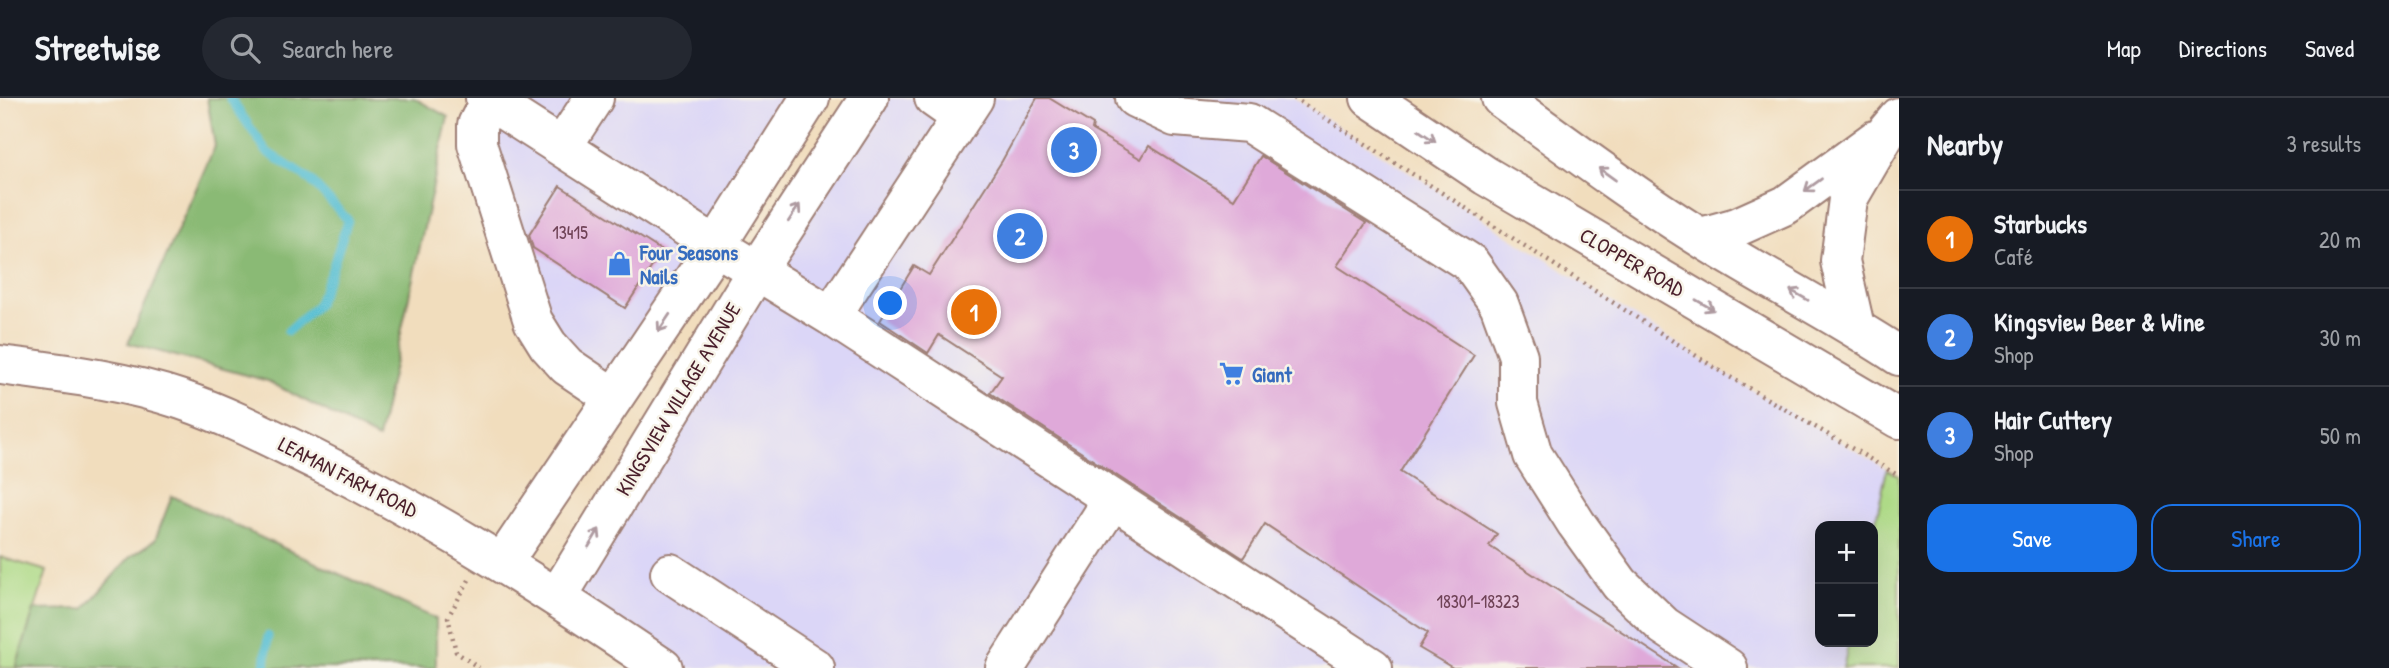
<!DOCTYPE html>
<html lang="en">
<head>
<meta charset="utf-8">
<style>
  :root { --surface:#171b24; --page:#242831; --text:#f1f3f6; --muted:#9ea1a6; --line:#363941; --accent:#1a73e8 }
  body { margin:0; font-family:"Patrick Hand",sans-serif; background:var(--page); color:var(--text) }
  .controls { position:absolute; right:21px; bottom:21px; display:grid; overflow:hidden; border-radius:14px; box-shadow:0 7px 28px #0002 }
  .controls button { width:63px; height:63px; display:grid; place-items:center; padding:0; border:0; border-bottom:2px solid var(--line); background:var(--surface); color:var(--text); font:35px sans-serif }
  .you { position:absolute; left:891px; top:206px; width:24px; height:24px; margin:-18px; border:5px solid #fff; border-radius:50%; background:#1a73e8; box-shadow:0 0 0 10px #1a73e833 }
  .badge { display:grid; place-items:center; width:46px; height:46px; border-radius:50%; background:var(--accent); color:#fff; font-size:23px; font-weight:700 }
  .pin { position:absolute; translate:-50% -50%; border:4px solid #fff; box-shadow:0 2px 7px #0006 }
  .list { margin:0; padding:0; list-style:none }
  h2 { display:flex; justify-content:space-between; align-items:center; height:91px; margin:0; padding:0 28px; font-size:30px }
  h2 small { font-size:23px; font-weight:400; color:var(--muted) }
  .list li { display:grid; grid-template-columns:46px 1fr auto; gap:21px; align-items:center; box-sizing:border-box; height:98px; padding:0 28px; border-top:2px solid var(--line) }
  .list b { display:block; font-size:26px; white-space:nowrap }
  .list p { margin:0; font-size:23px; white-space:nowrap; color:var(--muted) }
  .list em { font-size:23px; font-style:normal; color:var(--muted) }
  .actions { display:flex; gap:14px; padding:21px 28px }
  .actions a { flex:1; padding:16px 0; border:2px solid var(--accent); border-radius:21px; text-align:center; font-size:24px; color:var(--accent) }
  .actions .main { background:var(--accent); color:#fff }
  .icon { flex:none; width:38px; height:38px; fill:none; stroke:currentColor; stroke-width:2; stroke-linecap:round; stroke-linejoin:round }
  .map { position:relative; flex:none; width:1899px; height:570px; overflow:hidden }
  header { display:flex; align-items:center; gap:42px; box-sizing:border-box; height:98px; padding:0 35px; background:var(--surface); border-bottom:2px solid var(--line) }
  header strong { font-size:33px }
  nav { display:flex; gap:38px; margin-inline-start:auto; font-size:24px }
  .search { width:490px; height:63px; background:var(--page); display:flex; align-items:center; gap:18px; box-sizing:border-box; padding:0 24px; border-radius:38px; color:var(--muted); font-size:26px }
  main { display:flex }
  aside { flex:1; background:var(--surface) }
  .map>svg:first-child { display:block }
  .built { fill:#dbd6f7 }
  .green { fill:#aeda87; stroke:#7c7c59; stroke-width:2 }
  .forest { fill:#8aba74; stroke:#6a6c50; stroke-width:2 }
  .lines { fill:none; stroke-linecap:round; stroke-linejoin:round }
  .stream { stroke:#55bed2; stroke-width:9 }
  .building { fill:#dfa9d9 }
  .minor-casing { stroke:#9e7e74; stroke-width:42 }
  .major-casing { stroke:#9e7e74; stroke-width:42 }
  .path { stroke:#9e7e74; stroke-width:4.5; stroke-dasharray:2 5; stroke-linecap:butt }
  .minor { stroke:#fff; stroke-width:38 }
  .major { stroke:#fff; stroke-width:38 }
  .oneway { stroke:#ae9aa0 }
  .labels { text-anchor:middle; dominant-baseline:central; stroke-width:5; stroke-linejoin:round; paint-order:stroke }
  .number-label { font-size:18px; fill:#6f4256 }
  .shop-label { font-size:21px; font-weight:bold; fill:#366cbe; stroke:#f7f3e8; text-anchor:start }
  .street-label { font-size:21px; fill:#4a1f2b; stroke:#f7f3e8 }
</style>
</head>
<body>
<header>
<strong>Streetwise</strong>
<div class="search"><svg class="icon" aria-label="search" viewBox="0 0 24 24"><circle cx="10" cy="10" r="6"/><path d="M15 15l6 6"/></svg>Search here</div>
<nav><a>Map</a><a>Directions</a><a>Saved</a></nav>
</header>
<main>
<div class="map">
<svg width="1899" height="570" viewBox="0 0 1899 570">
  <rect width="100%" height="100%" fill="#f7f3e8"/>
  <filter id="ink" filterUnits="userSpaceOnUse"><feTurbulence type="fractalNoise" baseFrequency=".0143" numOctaves="2"/><feDisplacementMap in="SourceGraphic" scale="14" xChannelSelector="R" yChannelSelector="G"/><feConvolveMatrix kernelMatrix="1 2 1 2 8 2 1 2 1" color-interpolation-filters="sRGB"/></filter>
  <filter id="wash" filterUnits="userSpaceOnUse"><feTurbulence type="fractalNoise" baseFrequency=".00686" numOctaves="4" result="noise"/><feDisplacementMap in="SourceGraphic" scale="28" xChannelSelector="R" yChannelSelector="G"/><feGaussianBlur stdDeviation="1.57" result="paint"/><feColorMatrix in="noise" values="0 0 0 0 0 0 0 0 0 0 0 0 0 0 0 0 0 1.4 0 .05"/><feComposite in="paint" operator="in"/></filter>
  <g filter="url(#wash)">
    <rect width="100%" height="100%" fill="#f1ddbd"/>
    <!-- built -->
    <path class="built" d="M485 0H810L613 299 567 268 477 46Z
      M869 0H1294L1723 275 1887 371 1873 436V428H1820V544H1849L1843 570H663L558 498Z"/>
    <!-- green -->
    <path class="green" d="M1887 371 1899 378V570H1843L1849 544H1873V436Z
      M0 459 47 473 16 570H0Z"/>
    <!-- forest -->
    <path class="forest" d="M207 0H414L448 19 378 341 268 283 128 245 215 48Z
      M172 398 436 521V570H16L34 512 84 511 129 460 155 442Z"/>
    <g class="lines">
      <!-- stream -->
      <path class="stream" d="M230 0 267 54 310 82 348 122 332 171 317 207 288 233
        M265 570 268 538"/>
    </g>
    <g id="blocks">
      <!-- building -->
      <path class="building" d="M1037 0H1049L1093 27 1092 32 1141 61 1149 48 1234 101 1261 58 1366 125 1337 168 1474 257 1400 374 1497 436 1489 448 1678 570H1453L1419 550 1428 535 1265 426 1243 460 990 295 1002 278 939 237 928 255 880 223 914 168 929 177 1002 63Z
        M560 88 662 153 625 210 533 150 529 137Z"/>
    </g>
  </g>
  <g filter="url(#ink)">
    <use href="#blocks" fill-opacity="0" stroke="#9e7e74" stroke-width="2"/>
    <g class="lines">
      <defs>
        <path id="minor" d="M485 0 716 148 831 218 1373 570
          M934 0 961 19
          M1135 0 1175 19 1249 25 1470 165 1499 206 1518 258V305L1533 357 1576 425 1620 486 1664 528 1728 570
          M489 3 477 27V46L533 223 548 247 567 268 613 299
          M562 49 594 0
          M1701 139 1737 129 1786 107 1875 42
          M831 218 974 0
          M1855 229 1840 163 1848 101 1888 32 1899 19
          M0 267C61 275 123 282 182 302 229 318 273 341 318 363 439 423 551 494 663 570
          M503 464 716 148 810 0
          M670 475 815 570
          M558 498 757 172 869 0
          M1005 570 1113 401"/>
        <path id="major" d="M1370 0 1486 78 1899 321
          M1501 0C1566 47 1630 95 1698 138 1764 180 1834 215 1899 258"/>
      </defs>
      <!-- minor casing -->
      <use href="#minor" class="minor-casing"/>
      <!-- major casing -->
      <use href="#major" class="major-casing"/>
      <!-- path -->
      <path class="path" d="M1294 0 1723 275 1899 378
        M469 482 448 519 456 554 479 570"/>
      <!-- minor -->
      <use href="#minor" class="minor"/>
      <!-- major -->
      <use href="#major" class="major"/>
    </g>
    <!-- one-way arrows -->
    <defs><path id="oneway-shaft" d="M-6 0H5M1.5-3L5.5 0L1.5 3" fill="none" stroke-width="1.6" stroke-linecap="round" stroke-linejoin="round" transform="scale(1.75)"/></defs>
    <g class="oneway">
      <use href="#oneway-shaft" transform="translate(1427 38) rotate(34)"/>
      <use href="#oneway-shaft" transform="translate(1607 76) rotate(-144)"/>
      <use href="#oneway-shaft" transform="translate(1813 87) rotate(144)"/>
      <use href="#oneway-shaft" transform="translate(794 115) rotate(-57)"/>
      <use href="#oneway-shaft" transform="translate(1799 197) rotate(-150)"/>
      <use href="#oneway-shaft" transform="translate(1705 207) rotate(30)"/>
      <use href="#oneway-shaft" transform="translate(664 225) rotate(124)"/>
      <use href="#oneway-shaft" transform="translate(594 440) rotate(-59)"/>
    </g>
  </g>
  <!-- icons -->
  <defs>
    <symbol id="shop-bare" viewBox="-9 -9 18 18"><path d="M-5-2.5h2.3a2.7 3.5 0 0 1 5.4 0H5L5.5 6h-11ZM-1.5-2.5h3a1.5 2.3 0 0 0-3 0Z" fill="#3f7fe0" stroke="#f7f3e8" stroke-width="2.5" paint-order="stroke"/></symbol>
    <symbol id="supermarket-bare" viewBox="-9 -9 18 18"><path d="M-6-5.5h2.5l.6 2H6L4.5 2H-2.5L-4.4-4H-6ZM-1.5 3.2a1.3 1.3 0 1 0 .1 0ZM3 3.2a1.3 1.3 0 1 0 .1 0Z" fill="#3f7fe0" stroke="#f7f3e8" stroke-width="2.5" paint-order="stroke"/></symbol>
  </defs>
  <g fill-rule="evenodd">
    <use href="#shop-bare" x="602" y="148" width="35" height="35"/>
    <use href="#supermarket-bare" x="1214" y="258" width="35" height="35"/>
  </g>
  <g class="labels">
    <!-- number labels -->
    <g class="number-label">
      <text x="570" y="134">13415</text>
      <text x="1478" y="503">18301-18323</text>
    </g>
    <!-- shop labels -->
    <g class="shop-label">
      <text x="640" y="154">Four Seasons<tspan x="640" dy="24">Nails</tspan></text>
      <text x="1252" y="276">Giant</text>
    </g>
    <!-- street labels -->
    <g class="street-label">
      <text transform="translate(1632 164) rotate(30)">CLOPPER ROAD</text>
      <text transform="translate(678 301) rotate(-59)">KINGSVIEW VILLAGE AVENUE</text>
      <text transform="translate(348 379) rotate(27)">LEAMAN FARM ROAD</text>
    </g>
  </g>
</svg>
<div class="controls">
<button>+</button>
<button>−</button>
</div>
<div class="you"></div>
<div class="pin badge" style="left:974px;top:214px;background:#e8710a">1</div>
<div class="pin badge" style="left:1020px;top:138px;background:#3f7fe0">2</div>
<div class="pin badge" style="left:1074px;top:52px;background:#3f7fe0">3</div>
</div>
<aside>
<h2>Nearby<small>3 results</small></h2>
<ul class="list">
<li><span class="badge" style="background:#e8710a">1</span><div><b>Starbucks</b><p>Café</p></div><em>20 m</em></li>
<li><span class="badge" style="background:#3f7fe0">2</span><div><b>Kingsview Beer &amp; Wine</b><p>Shop</p></div><em>30 m</em></li>
<li><span class="badge" style="background:#3f7fe0">3</span><div><b>Hair Cuttery</b><p>Shop</p></div><em>50 m</em></li>
</ul>
<div class="actions"><a class="main">Save</a><a>Share</a></div>
</aside>
</main>
</body>
</html>
